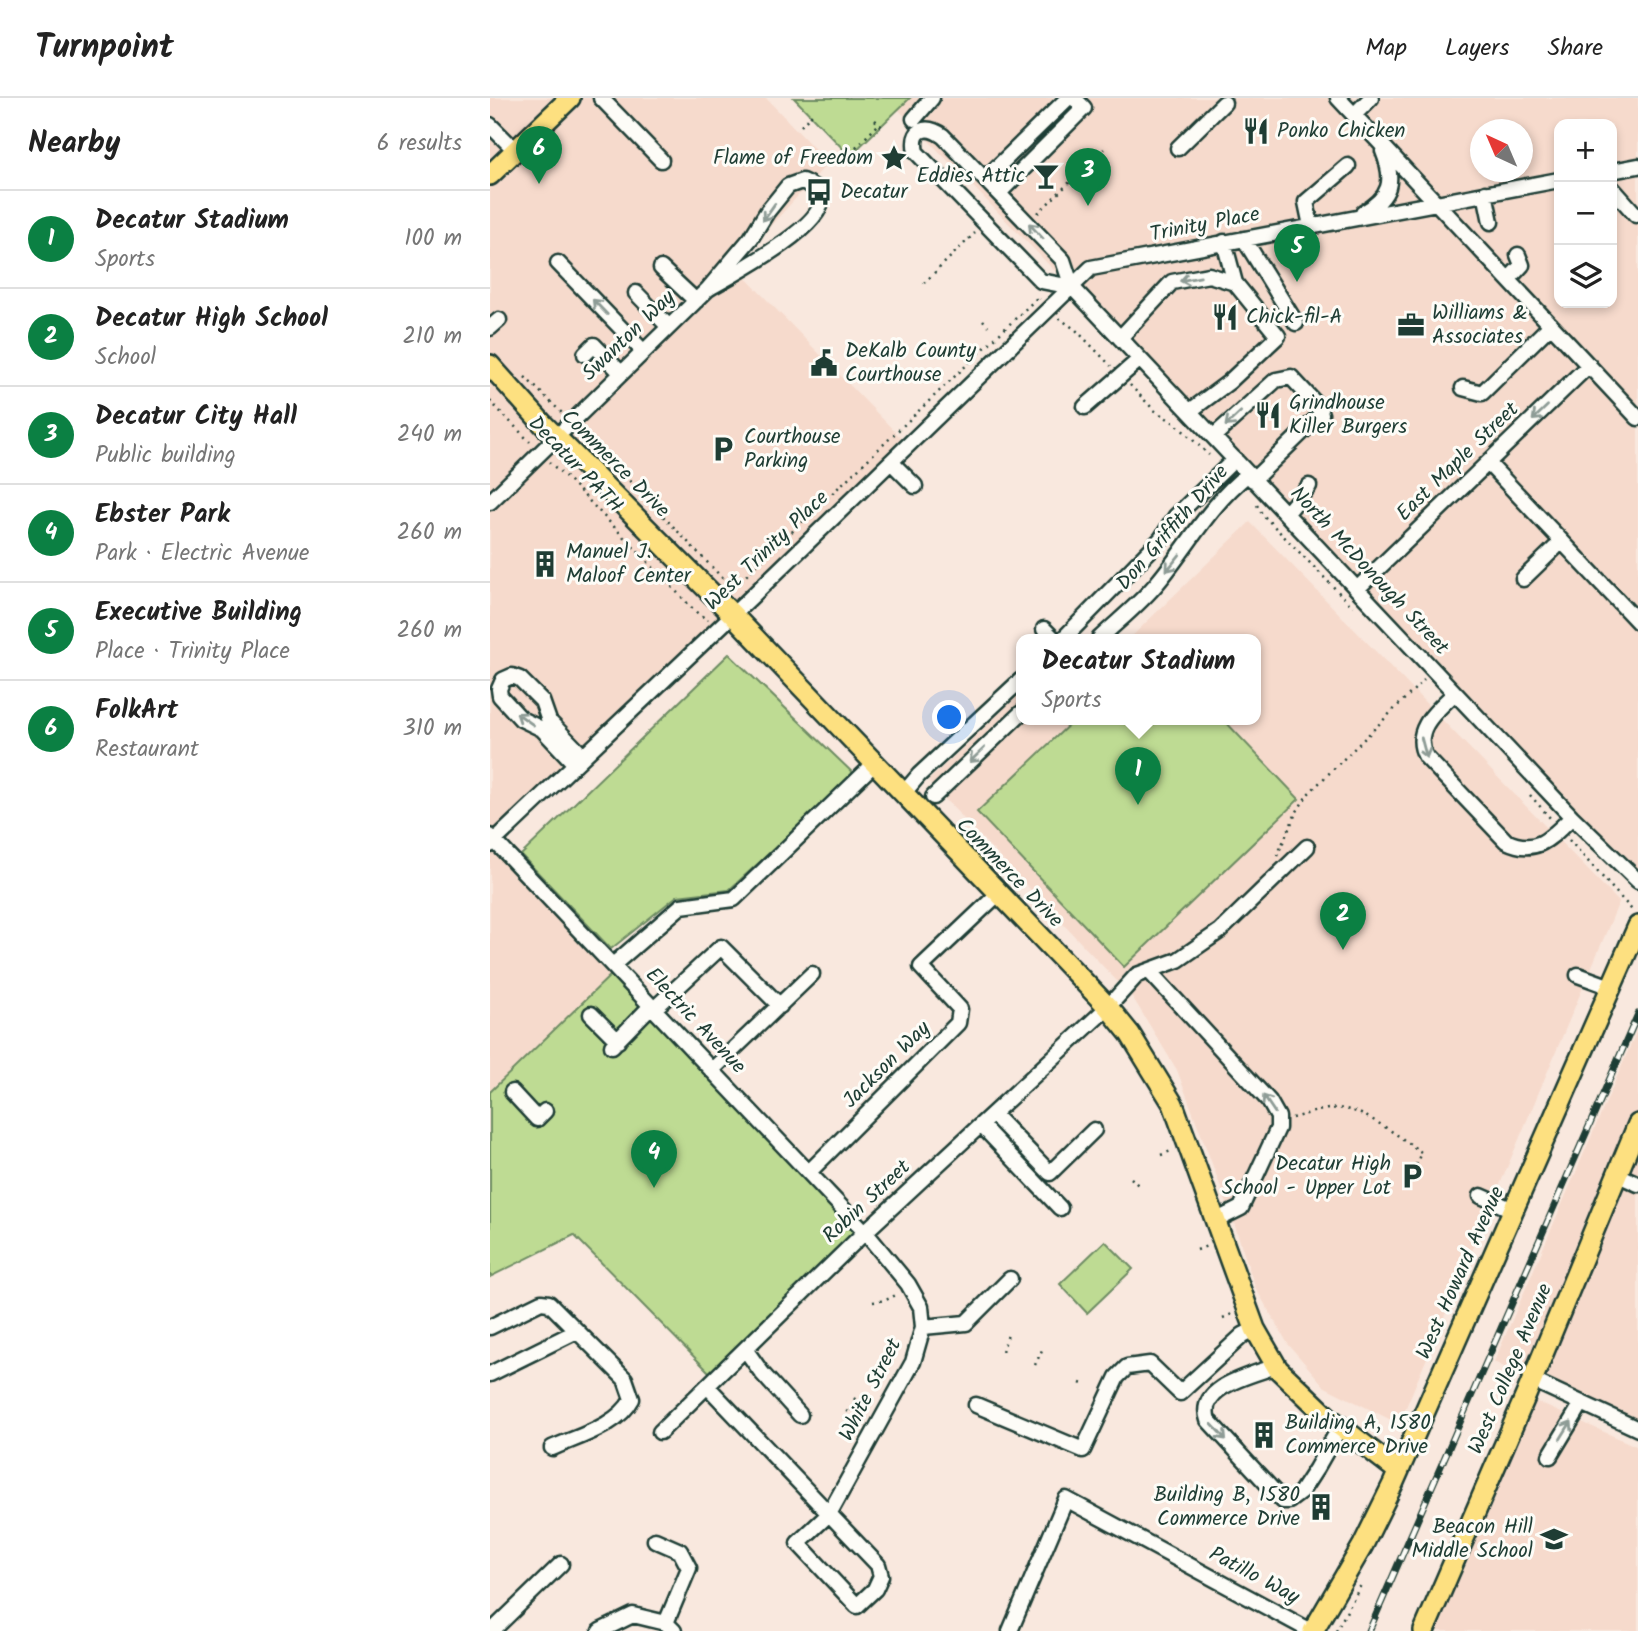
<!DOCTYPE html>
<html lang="en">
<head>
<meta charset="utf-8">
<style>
  :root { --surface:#fff; --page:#f6f6f6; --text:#222; --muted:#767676; --line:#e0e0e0; --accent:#0b8043 }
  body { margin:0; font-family:Kalam,sans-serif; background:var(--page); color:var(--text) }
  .controls { position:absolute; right:21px; top:21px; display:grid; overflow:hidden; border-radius:14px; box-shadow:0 4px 10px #0003 }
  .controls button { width:63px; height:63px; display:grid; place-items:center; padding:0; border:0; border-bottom:2px solid var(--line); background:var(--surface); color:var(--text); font:35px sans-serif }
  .compass { position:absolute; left:980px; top:21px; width:63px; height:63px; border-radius:50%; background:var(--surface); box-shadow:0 4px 10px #0003; rotate:316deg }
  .you { position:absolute; left:460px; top:620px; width:24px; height:24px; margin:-18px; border:5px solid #fff; border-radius:50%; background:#1a73e8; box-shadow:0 0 0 10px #1a73e833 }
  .badge { display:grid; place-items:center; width:46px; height:46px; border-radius:50%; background:var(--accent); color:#fff; font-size:23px; font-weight:700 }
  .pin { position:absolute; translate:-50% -58px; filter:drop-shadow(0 2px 4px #0008) }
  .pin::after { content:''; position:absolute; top:37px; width:24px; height:21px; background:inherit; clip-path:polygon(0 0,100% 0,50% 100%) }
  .popup { position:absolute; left:526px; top:536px; width:245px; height:91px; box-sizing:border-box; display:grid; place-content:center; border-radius:14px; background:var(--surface); filter:drop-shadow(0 2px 5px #0005); font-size:23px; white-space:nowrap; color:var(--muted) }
  .popup b { font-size:26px; color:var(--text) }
  .popup::after { content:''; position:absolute; left:50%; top:100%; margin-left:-14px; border:14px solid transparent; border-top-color:var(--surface) }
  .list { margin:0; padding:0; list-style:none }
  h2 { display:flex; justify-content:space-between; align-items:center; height:91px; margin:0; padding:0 28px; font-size:30px }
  h2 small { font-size:23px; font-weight:400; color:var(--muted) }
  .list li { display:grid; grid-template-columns:46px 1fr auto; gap:21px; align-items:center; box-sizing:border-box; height:98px; padding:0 28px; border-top:2px solid var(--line) }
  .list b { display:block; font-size:26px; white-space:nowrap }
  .list p { margin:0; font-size:23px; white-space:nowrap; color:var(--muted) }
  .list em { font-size:23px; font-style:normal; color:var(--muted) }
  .icon { flex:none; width:38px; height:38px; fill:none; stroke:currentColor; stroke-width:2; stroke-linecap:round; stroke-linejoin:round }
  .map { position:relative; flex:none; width:1148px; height:1533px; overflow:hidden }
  header { display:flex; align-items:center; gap:42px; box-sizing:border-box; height:98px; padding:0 35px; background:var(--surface); border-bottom:2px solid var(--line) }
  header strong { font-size:33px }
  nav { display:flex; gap:38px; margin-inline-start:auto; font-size:24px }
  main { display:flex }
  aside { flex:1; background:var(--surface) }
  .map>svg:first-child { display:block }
  .built { fill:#f6dacc; fill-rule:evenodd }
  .green { fill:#bedb93; stroke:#6e8c64; stroke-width:2 }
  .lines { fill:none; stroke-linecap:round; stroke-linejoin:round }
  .minor-casing { stroke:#1f3d34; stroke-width:19 }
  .major-casing { stroke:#1f3d34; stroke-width:24 }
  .path { stroke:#1f3d34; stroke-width:2.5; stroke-dasharray:2 5; stroke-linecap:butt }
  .minor { stroke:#fdfcf7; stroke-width:14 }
  .major { stroke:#fde080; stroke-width:19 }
  .rail-casing { stroke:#1f3d34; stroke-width:7 }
  .rail { stroke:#fdfcf7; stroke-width:4.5; stroke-dasharray:13; stroke-linecap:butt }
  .oneway { stroke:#8e9c96 }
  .labels { text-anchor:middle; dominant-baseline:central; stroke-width:6; stroke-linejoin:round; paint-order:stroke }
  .poi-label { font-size:21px; fill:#1f3d34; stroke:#fdfcf7; text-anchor:start }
  .street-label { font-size:21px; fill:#1f3d34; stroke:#fdfcf7 }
</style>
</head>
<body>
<header>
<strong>Turnpoint</strong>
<nav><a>Map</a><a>Layers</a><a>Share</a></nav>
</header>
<main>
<aside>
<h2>Nearby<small>6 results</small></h2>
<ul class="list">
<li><span class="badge">1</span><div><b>Decatur Stadium</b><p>Sports</p></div><em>100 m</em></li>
<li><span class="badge">2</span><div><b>Decatur High School</b><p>School</p></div><em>210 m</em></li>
<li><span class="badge">3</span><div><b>Decatur City Hall</b><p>Public building</p></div><em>240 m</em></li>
<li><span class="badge">4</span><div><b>Ebster Park</b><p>Park · Electric Avenue</p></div><em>260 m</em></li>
<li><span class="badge">5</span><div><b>Executive Building</b><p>Place · Trinity Place</p></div><em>260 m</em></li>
<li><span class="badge">6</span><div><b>FolkArt</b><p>Restaurant</p></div><em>310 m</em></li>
</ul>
</aside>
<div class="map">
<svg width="1148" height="1533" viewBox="0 0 1148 1533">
  <rect width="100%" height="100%" fill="#f9e8de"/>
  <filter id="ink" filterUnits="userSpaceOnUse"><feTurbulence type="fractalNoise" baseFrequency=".0143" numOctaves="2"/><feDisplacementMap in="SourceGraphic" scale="14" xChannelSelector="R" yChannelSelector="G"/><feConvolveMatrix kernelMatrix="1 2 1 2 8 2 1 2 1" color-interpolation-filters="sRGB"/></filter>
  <g filter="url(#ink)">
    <!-- built -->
    <path class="built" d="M0 0H276L338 65 244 168 416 345 237 511 7 748 125 873 0 994Z
      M418 0H1148V775L407 10ZM1069 26H1122V205H1069ZM990 32H1032V74H990Z
      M760 424 1129 804 909 1326 835 1289 798 1246 765 1189 743 1122 687 972 643 900 438 683 531 595V621H765V541H639Z
      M1148 930V1335L1004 1264Z
      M1040 1301 1148 1349V1533H942Z"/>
    <!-- green -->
    <path class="green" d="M304 0H420L360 58Z
      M239 556 365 677 239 792 187 798 121 851 31 757Z
      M585 621H733L809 701 634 869 487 714Z
      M125 873 370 1133 222 1277 84 1137 0 1179V994Z
      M615 1143 643 1171 597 1215 570 1186Z"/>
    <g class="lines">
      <defs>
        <path id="minor" d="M111 0 171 62
          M848 0 1148 320
          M864 17 881 0
          M424 21 442 0
          M0 27 25 52
          M688 50 734 5
          M1122 73 1148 68
          M495 81 578 0
          M514 90 594 10 584 0
          M1122 90 1146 117
          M995 95 1001 124
          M873 115C901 99 905 83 893 53
          M821 128 816 104 858 68
          M754 141 806 225
          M68 165 153 253
          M171 170 206 203
          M1019 181 1032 167 1028 157
          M582 189 551 183 426 54C421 31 436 26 453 38L573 162 582 189 1082 719 1148 783
          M146 195 179 229
          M0 230 9 222
          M630 240 682 184 719 177 745 185
          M95 256 104 247 131 275
          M973 290 992 295 1061 227
          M595 309 650 261
          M700 313 739 284 788 238 745 185 734 144
          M724 338 786 282 801 279 828 308 831 316 763 382
          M401 364 425 388
          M998 365 1148 524
          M0 404 218 191 261 140 277 114 298 88 312 83C321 87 330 91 331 101 334 129 240 178 218 191
          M796 416 819 388
          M1033 481 1065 450
          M867 491 1099 267
          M554 531 564 541
          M573 541 671 441 686 418 745 361
          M609 541C629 522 651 505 668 484 699 447 719 407 758 376
          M965 595C947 612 921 632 936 659L1016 743C1047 758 1061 739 1082 719
          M85 666 52 631 31 621 10 598 9 591 13 582 22 578 30 581 52 603 59 623 93 658
          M413 696 429 677 531 582
          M443 699 531 615
          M0 738 375 1134 418 1186 431 1209 433 1229 423 1264 339 1416 308 1445 367 1508 385 1491 391 1478 388 1467 217 1288
          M0 747 253 507 601 170 1069 82
          M123 867 191 808 244 801 384 666
          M660 874 779 1003 788 1019V1030L751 1110 727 1122
          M1088 877 1121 889
          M164 911 231 849 290 908
          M101 916 128 943
          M122 948 161 908
          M222 972 322 876
          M22 994 47 1021 55 1013
          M503 1016 560 1075 604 1032
          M491 1027 570 1110
          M319 1074 468 925 470 911 431 869 508 796
          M1126 1076 1148 1086
          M991 1098 1023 1112
          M0 1229 51 1204 59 1205 135 1281 142 1301C128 1328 89 1338 62 1350
          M433 1229 476 1225 520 1181
          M255 1251 272 1275 310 1317
          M786 1268C763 1277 706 1288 718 1322L793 1403H799L811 1394 826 1371 850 1329
          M0 1276 87 1233
          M1042 1282 1148 1331
          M486 1307 593 1352 627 1279 637 1269 660 1266 690 1295 753 1237 765 1231
          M170 1334 375 1134 618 909 647 877 688 862 730 833 817 749
          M1060 1358 1092 1305
          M165 1442 190 1453 199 1470 176 1525
          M5 1530 71 1466
          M110 1533 143 1517 176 1525 184 1533
          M520 1533 576 1401 821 1533"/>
        <path id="major" d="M0 77 80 0
          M0 267 53 326 242 516 618 909 640 936 683 1006 765 1231 788 1271 838 1319 908 1373
          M823 1533 873 1447 903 1386 1148 828
          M934 1533 1036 1297 1148 1026"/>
      </defs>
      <!-- minor casing -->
      <use href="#minor" class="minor-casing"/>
      <!-- major casing -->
      <use href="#major" class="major-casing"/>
      <!-- path -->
      <path class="path" d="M385 22 393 30
        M311 28 322 16
        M351 64 389 26
        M548 115 614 51
        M434 185 485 135
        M569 220 586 232 621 268
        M493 222 498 228
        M35 279 73 316
        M640 287 664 312 686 326 719 357
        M0 303 40 344
        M91 332 239 487
        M59 364 78 381 206 514 218 522
        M767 407 772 416 863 509
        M241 492 548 199 550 201
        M1040 697 1061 721
        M1079 742 1142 812
        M787 758 806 715 818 696 934 582
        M802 1020C818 1016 838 1008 855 1011 877 1014 913 1041 931 1054L925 1070
        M671 1057 681 1053
        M641 1080 650 1089
        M707 1152 717 1148
        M383 1204 396 1202 408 1196
        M733 1220 742 1216
        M512 1253 518 1237
        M545 1267 553 1250
        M590 1285 595 1287
        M363 1309 377 1316
        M356 1313 360 1315 367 1302 363 1300
        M846 1533 871 1487"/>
      <!-- minor -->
      <use href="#minor" class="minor"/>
      <!-- major -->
      <use href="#major" class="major"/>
      <defs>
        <path id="rail" d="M879 1533 1148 916"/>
      </defs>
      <!-- rail casing -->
      <use href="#rail" class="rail-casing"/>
      <!-- rail -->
      <use href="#rail" class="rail"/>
    </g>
    <!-- one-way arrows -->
    <defs><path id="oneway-shaft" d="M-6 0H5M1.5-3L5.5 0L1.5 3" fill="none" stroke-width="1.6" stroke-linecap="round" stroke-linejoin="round" transform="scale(1.75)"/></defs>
    <g class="oneway">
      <use href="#oneway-shaft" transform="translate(279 114) rotate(125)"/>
      <use href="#oneway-shaft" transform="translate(546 133) rotate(-133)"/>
      <use href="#oneway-shaft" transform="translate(700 181) rotate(169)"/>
      <use href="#oneway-shaft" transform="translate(110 209) rotate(-134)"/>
      <use href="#oneway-shaft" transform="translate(1050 315) rotate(136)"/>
      <use href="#oneway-shaft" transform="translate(743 321) rotate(137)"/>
      <use href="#oneway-shaft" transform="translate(683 465) rotate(129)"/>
      <use href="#oneway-shaft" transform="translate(35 621) rotate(-145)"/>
      <use href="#oneway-shaft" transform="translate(934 650) rotate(75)"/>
      <use href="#oneway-shaft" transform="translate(487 657) rotate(136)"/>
      <use href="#oneway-shaft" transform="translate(779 1006) rotate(-124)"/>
      <use href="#oneway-shaft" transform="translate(1076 1332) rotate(-58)"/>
      <use href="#oneway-shaft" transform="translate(729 1334) rotate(47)"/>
    </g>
  </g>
  <!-- icons -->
  <defs>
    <symbol id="restaurant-bare" viewBox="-9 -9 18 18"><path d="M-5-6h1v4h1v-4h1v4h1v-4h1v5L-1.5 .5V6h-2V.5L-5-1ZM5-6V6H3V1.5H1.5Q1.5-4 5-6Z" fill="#1f3d34" stroke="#fdfcf7" stroke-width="2.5" paint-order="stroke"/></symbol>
    <symbol id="sight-bare" viewBox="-9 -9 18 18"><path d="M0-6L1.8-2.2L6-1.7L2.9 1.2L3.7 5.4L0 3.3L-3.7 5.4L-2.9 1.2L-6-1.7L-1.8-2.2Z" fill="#1f3d34" stroke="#fdfcf7" stroke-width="2.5" paint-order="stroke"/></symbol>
    <symbol id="bar-bare" viewBox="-9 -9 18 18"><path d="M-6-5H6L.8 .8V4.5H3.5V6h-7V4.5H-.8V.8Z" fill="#1f3d34" stroke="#fdfcf7" stroke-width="2.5" paint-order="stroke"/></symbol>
    <symbol id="bus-bare" viewBox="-9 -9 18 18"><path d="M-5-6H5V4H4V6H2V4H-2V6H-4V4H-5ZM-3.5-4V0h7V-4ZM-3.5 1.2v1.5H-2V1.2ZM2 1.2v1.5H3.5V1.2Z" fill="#1f3d34" stroke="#fdfcf7" stroke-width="2.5" paint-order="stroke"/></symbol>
    <symbol id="office-bare" viewBox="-9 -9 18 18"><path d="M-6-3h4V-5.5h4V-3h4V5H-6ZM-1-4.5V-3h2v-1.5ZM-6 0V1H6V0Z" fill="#1f3d34" stroke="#fdfcf7" stroke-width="2.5" paint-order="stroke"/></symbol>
    <symbol id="civic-bare" viewBox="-9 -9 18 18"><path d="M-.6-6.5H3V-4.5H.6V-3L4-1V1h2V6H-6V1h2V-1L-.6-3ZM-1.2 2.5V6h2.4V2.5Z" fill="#1f3d34" stroke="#fdfcf7" stroke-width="2.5" paint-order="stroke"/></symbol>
    <symbol id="parking-bare" viewBox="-9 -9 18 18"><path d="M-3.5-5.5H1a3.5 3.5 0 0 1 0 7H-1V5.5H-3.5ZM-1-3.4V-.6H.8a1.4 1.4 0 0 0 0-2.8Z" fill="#1f3d34" stroke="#fdfcf7" stroke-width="2.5" paint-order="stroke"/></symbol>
    <symbol id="building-bare" viewBox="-9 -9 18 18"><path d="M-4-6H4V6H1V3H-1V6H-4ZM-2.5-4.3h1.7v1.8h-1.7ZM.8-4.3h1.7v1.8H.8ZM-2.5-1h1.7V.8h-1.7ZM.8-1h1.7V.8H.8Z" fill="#1f3d34" stroke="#fdfcf7" stroke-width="2.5" paint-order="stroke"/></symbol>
    <symbol id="school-bare" viewBox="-9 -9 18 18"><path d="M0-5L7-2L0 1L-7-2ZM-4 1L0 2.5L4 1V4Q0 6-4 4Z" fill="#1f3d34" stroke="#fdfcf7" stroke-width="2.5" paint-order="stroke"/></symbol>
  </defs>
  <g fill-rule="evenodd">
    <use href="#restaurant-bare" x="747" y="14" width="38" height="38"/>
    <use href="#sight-bare" x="385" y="41" width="38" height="38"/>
    <use href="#bar-bare" x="537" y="59" width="38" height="38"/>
    <use href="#bus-bare" x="310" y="75" width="38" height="38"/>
    <use href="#restaurant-bare" x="716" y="200" width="38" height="38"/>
    <use href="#office-bare" x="902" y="208" width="38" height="38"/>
    <use href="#civic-bare" x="315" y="246" width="38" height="38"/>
    <use href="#restaurant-bare" x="759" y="298" width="38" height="38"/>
    <use href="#parking-bare" x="214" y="332" width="38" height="38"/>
    <use href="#building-bare" x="36" y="447" width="38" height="38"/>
    <use href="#parking-bare" x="903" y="1059" width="38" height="38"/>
    <use href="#building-bare" x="755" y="1318" width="38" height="38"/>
    <use href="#building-bare" x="812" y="1390" width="38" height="38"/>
    <use href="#school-bare" x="1045" y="1422" width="38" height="38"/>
  </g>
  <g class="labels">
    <!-- poi labels -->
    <g class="poi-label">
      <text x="787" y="33">Ponko Chicken</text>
      <text x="383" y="60" text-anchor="end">Flame of Freedom</text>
      <text x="535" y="78" text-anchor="end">Eddies Attic</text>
      <text x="350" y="94">Decatur</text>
      <text x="942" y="215">Williams &amp;<tspan x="942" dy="24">Associates</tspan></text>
      <text x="756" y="219">Chick-fil-A</text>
      <text x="355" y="253">DeKalb County<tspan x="355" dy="24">Courthouse</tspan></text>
      <text x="799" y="305">Grindhouse<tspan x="799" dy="24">Killer Burgers</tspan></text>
      <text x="254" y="339">Courthouse<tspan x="254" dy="24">Parking</tspan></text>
      <text x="76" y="454">Manuel J.<tspan x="76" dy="24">Maloof Center</tspan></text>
      <text x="901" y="1066" text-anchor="end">Decatur High<tspan x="901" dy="24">School - Upper Lot</tspan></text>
      <text x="795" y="1325">Building A, 1580<tspan x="795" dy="24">Commerce Drive</tspan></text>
      <text x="810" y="1397" text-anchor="end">Building B, 1580<tspan x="810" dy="24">Commerce Drive</tspan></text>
      <text x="1043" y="1429" text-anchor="end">Beacon Hill<tspan x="1043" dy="24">Middle School</tspan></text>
    </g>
    <!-- street labels -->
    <g class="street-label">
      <text transform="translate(715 127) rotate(-11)">Trinity Place</text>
      <text transform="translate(139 238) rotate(-44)">Swanton Way</text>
      <text transform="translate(968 364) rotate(-44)">East Maple Street</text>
      <text transform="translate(125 366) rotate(45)">Commerce Drive</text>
      <text transform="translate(85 367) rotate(46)">Decatur PATH</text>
      <text transform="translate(683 430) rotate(-49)">Don Griffith Drive</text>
      <text transform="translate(277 453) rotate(-44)">West Trinity Place</text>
      <text transform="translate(879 473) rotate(47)">North McDonough Street</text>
      <text transform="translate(519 775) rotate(46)">Commerce Drive</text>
      <text transform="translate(205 923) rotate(47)">Electric Avenue</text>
      <text transform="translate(397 967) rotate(-45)">Jackson Way</text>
      <text transform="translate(377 1104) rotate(-43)">Robin Street</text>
      <text transform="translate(971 1175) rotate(-66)">West Howard Avenue</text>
      <text transform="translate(1021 1271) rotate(-67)">West College Avenue</text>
      <text transform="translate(381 1292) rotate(-63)">White Street</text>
      <text transform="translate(764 1478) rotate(28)">Patillo Way</text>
    </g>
  </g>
</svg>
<div class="controls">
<button>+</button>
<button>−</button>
<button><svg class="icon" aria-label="layers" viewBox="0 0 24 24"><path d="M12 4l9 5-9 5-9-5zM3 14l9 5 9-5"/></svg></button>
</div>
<svg class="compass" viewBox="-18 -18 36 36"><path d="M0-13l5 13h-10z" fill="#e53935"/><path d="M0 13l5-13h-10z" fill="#767676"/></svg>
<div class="you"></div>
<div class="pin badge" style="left:648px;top:707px">1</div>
<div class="popup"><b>Decatur Stadium</b>Sports</div>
<div class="pin badge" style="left:853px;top:852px">2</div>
<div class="pin badge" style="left:598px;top:108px">3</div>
<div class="pin badge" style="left:164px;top:1090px">4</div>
<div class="pin badge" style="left:807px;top:184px">5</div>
<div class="pin badge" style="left:49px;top:86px">6</div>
</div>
</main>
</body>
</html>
